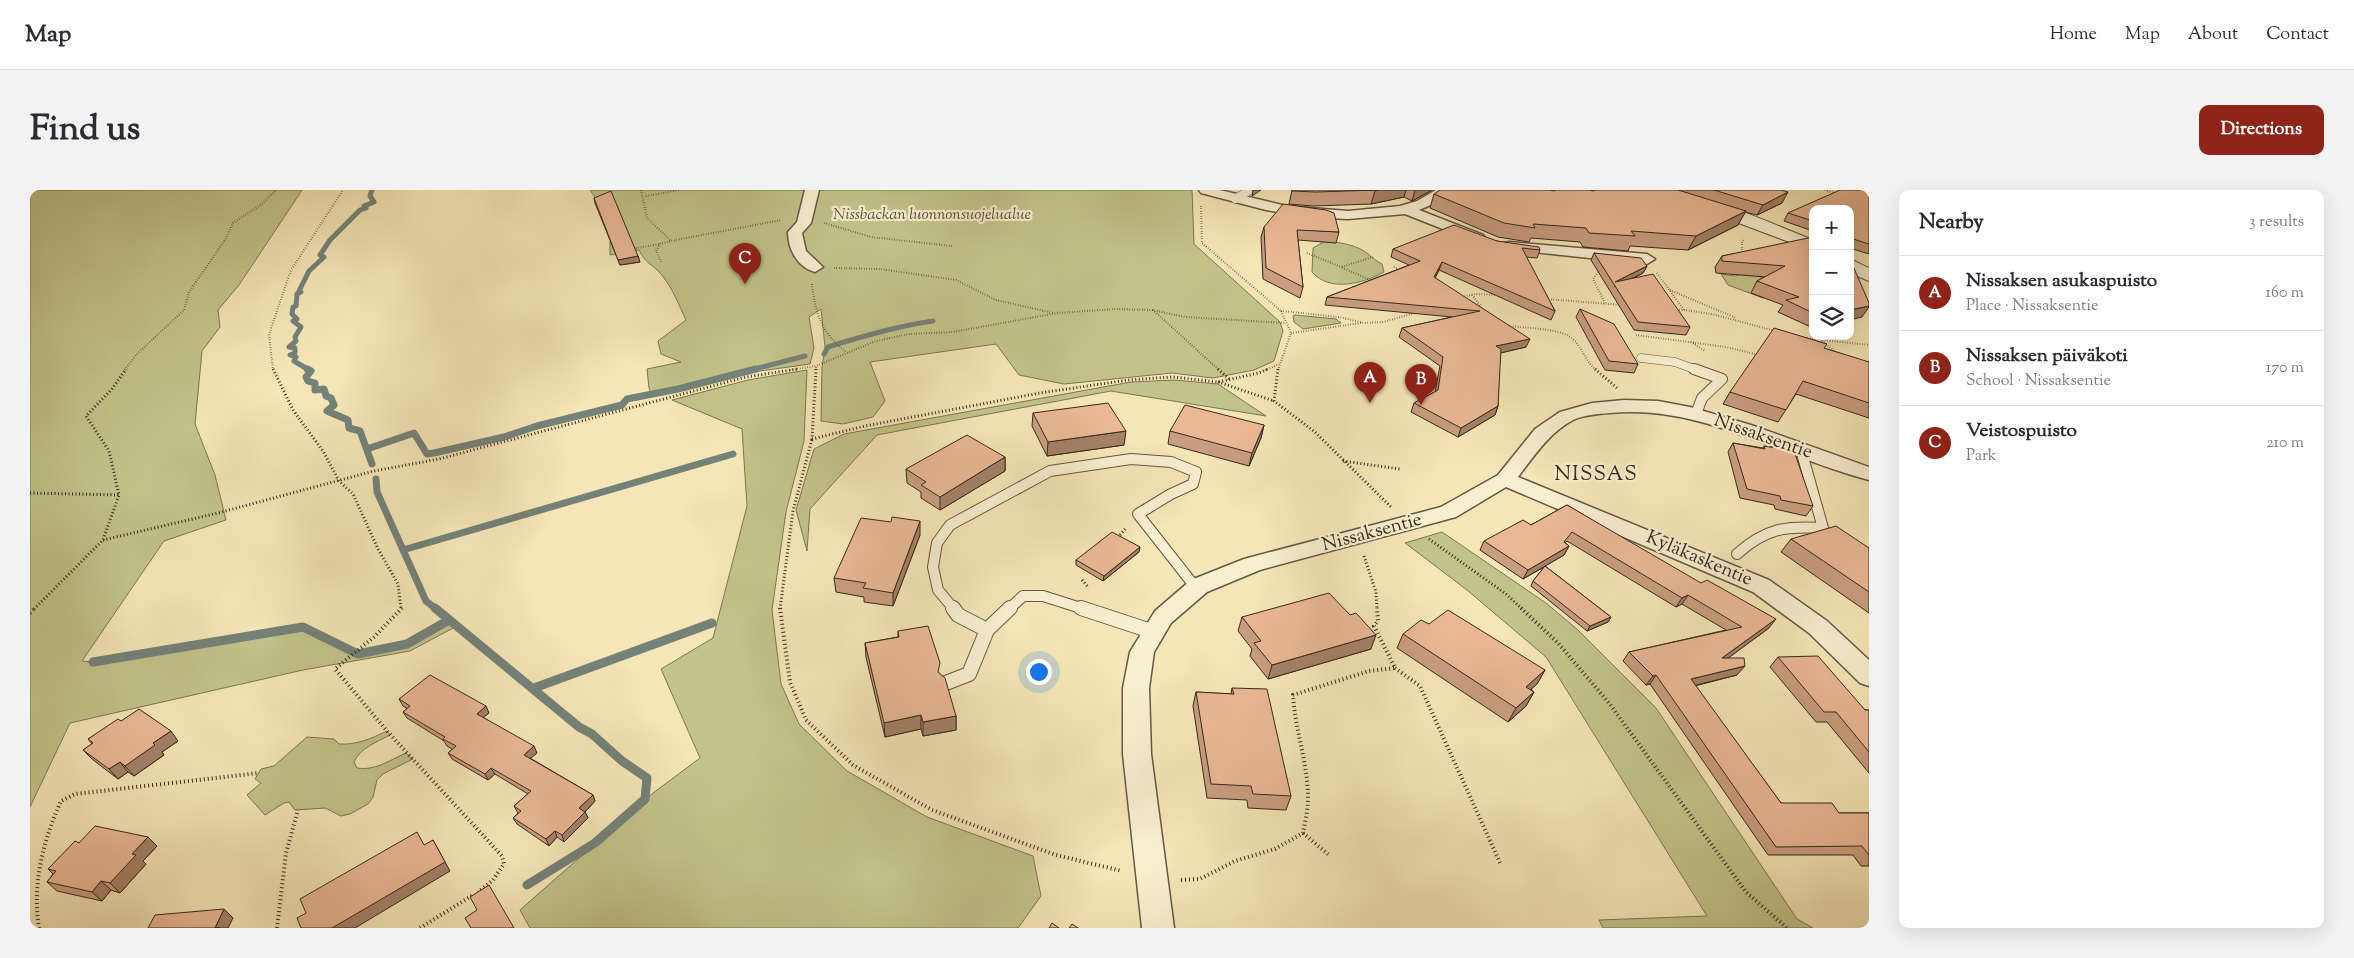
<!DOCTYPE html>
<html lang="en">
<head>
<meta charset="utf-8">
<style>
  :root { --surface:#fff; --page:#f2f2f3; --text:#2b2b33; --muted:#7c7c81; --line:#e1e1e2; --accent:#8f2418 }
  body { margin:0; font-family:"Sorts Mill Goudy",serif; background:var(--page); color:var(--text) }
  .controls { position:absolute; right:15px; top:15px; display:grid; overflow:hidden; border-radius:10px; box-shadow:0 5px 20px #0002 }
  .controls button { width:45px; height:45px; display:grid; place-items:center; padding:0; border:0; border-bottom:1px solid var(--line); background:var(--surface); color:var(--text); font:25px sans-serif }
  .you { position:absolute; left:1008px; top:481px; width:18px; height:18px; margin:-12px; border:4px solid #fff; border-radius:50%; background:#1a73e8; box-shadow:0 0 0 8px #1a73e833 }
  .badge { display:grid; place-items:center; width:32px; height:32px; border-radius:50%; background:var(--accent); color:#fff; font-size:16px; font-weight:700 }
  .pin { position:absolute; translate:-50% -41px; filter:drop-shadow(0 1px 2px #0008) }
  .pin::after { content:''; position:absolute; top:26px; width:18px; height:15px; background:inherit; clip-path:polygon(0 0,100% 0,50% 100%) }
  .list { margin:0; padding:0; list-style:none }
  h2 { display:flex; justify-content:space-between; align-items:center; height:65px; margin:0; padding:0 20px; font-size:21px }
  h2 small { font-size:16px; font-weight:400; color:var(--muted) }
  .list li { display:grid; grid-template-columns:32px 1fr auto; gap:15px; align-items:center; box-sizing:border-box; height:75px; padding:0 20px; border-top:1px solid var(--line) }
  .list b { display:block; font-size:19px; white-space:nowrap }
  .list p { margin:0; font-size:16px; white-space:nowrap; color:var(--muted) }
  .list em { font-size:16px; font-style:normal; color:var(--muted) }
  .icon { flex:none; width:28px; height:28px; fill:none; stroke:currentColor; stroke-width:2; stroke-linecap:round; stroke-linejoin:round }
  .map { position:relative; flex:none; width:1839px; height:738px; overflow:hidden; border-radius:10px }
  header { display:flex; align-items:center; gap:30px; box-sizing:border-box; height:70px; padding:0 25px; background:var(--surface); border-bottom:1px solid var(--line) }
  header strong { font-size:24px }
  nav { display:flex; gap:28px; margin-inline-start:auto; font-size:18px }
  .intro { display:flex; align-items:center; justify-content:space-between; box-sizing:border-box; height:120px; padding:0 30px }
  h1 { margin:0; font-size:35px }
  .button { padding:12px 22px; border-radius:10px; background:var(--accent); color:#fff; font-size:18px; font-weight:700 }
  main { display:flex; gap:30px; padding:0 30px }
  aside { flex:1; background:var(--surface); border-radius:10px; box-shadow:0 5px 20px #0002 }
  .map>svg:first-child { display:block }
  .green { fill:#c2c38a; stroke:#7c7654 }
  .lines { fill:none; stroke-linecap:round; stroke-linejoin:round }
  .stream-far2 { stroke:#748279; stroke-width:5 }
  .stream-far1 { stroke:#748279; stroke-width:7 }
  .stream { stroke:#748279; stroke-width:9 }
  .service-far2-casing { stroke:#665845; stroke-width:9 }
  .service-far1-casing { stroke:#665845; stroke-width:12 }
  .service-casing { stroke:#665845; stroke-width:16 }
  .minor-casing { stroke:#665845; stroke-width:3 }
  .tertiary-casing { stroke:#665845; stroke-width:2 }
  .path-far2 { stroke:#36291f; stroke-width:2; stroke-dasharray:0.5 2; stroke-linecap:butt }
  .path-far1 { stroke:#36291f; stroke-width:3; stroke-dasharray:1 2.5; stroke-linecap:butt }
  .path { stroke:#36291f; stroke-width:4; stroke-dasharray:1 3; stroke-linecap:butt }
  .service-far2 { stroke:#f8efd0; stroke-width:8 }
  .service-far1 { stroke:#f8efd0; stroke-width:10 }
  .service { stroke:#f8efd0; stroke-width:14 }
  .minor { fill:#f8efd0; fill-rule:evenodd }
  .tertiary { fill:#f8efd0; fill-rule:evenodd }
  .wall { fill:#c99e80; stroke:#36291f }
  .shaded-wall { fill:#a48168; stroke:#36291f }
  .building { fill:#eab895; stroke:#36291f }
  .labels { text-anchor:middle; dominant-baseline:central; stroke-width:4.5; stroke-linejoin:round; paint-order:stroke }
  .far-park-label { font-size:16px; font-style:italic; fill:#59503a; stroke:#f8efd0 }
  .street-label { font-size:19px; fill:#36291f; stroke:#f8efd0 }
  .quarter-label { font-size:21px; letter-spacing:1px; fill:#36291f; stroke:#f8efd0 }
</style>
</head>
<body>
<header>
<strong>Map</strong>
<nav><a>Home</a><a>Map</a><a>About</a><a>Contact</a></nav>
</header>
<div class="intro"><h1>Find us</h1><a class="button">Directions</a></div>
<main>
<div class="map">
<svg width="1839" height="738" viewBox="0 0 1839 738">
  <rect width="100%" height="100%" fill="#f5e6b7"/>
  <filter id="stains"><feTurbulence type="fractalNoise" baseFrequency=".004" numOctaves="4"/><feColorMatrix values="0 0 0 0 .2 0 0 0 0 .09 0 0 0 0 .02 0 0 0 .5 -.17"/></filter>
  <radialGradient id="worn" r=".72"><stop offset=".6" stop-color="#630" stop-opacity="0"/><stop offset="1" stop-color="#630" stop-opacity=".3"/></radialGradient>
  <!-- green -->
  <path class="green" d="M0 0H272L209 95 188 120 190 137 172 161 165 234 185 285 196 330 134 351 52 471 63 472 273 437 328 464 377 454 419 430 427 436 380 461 273 480 40 533 0 617Z
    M560 0H1162L1164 54 1250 132 1253 141 1244 171 1224 180 1183 188 1142 183 1034 194 989 185 966 154 840 172 855 211 843 227 813 234 791 231 792 177 795 157 791 119 779 127 784 158 780 174 716 183 622 207 619 198 617 179 651 172 631 164 628 151 656 130C649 115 642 97 631 84 622 74 615 73 609 60L580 65V51L599 47 575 22Z
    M1295 51C1308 52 1328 55 1338 64 1343 68 1346 71 1352 74L1354 82C1334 93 1300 103 1282 82L1283 58Z
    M1717 83 1737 89 1752 102 1733 108 1698 95 1691 84 1705 86Z
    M1265 125 1306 129 1311 133 1273 139 1264 132 1263 126Z
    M777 180 774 251 756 322 742 420 751 494 769 534 817 581 897 627 1003 666 1011 706 988 738H500L490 720 623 603 670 568 631 479 683 448 717 316 712 239 642 210 718 190Z
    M1144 190 1188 194 1236 226 1081 201 847 245 780 319 777 361 766 320 784 259 814 244 1101 192Z
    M1412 342 1516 413 1548 440 1626 518 1767 729 1783 738H1573L1569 730 1677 726 1516 467 1437 400 1375 353Z
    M357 541 360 545C347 552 330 558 324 572L327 578C345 581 360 570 376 563L383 569 353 584 347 590 343 607 338 614 320 624 311 626 295 618 265 620 259 612 254 613 235 625 217 605 231 593 225 589 231 579 244 576 277 547 304 549 309 554C327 555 340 549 357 541Z"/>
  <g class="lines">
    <!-- stream-far2 -->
    <path class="stream-far2" d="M794 164 798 157C833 146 867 136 903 131
      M279 180 264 171 266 167 260 165 265 163V158L259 157 266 151 265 147 271 137 263 131 267 129 262 124 263 117 266 116 267 104 271 102 269 101 279 81 294 67 290 65 300 50 330 20 336 18 334 16 344 12 340 6 342 0
      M721 180 775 166"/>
    <!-- stream-far1 -->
    <path class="stream-far1" d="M277 179 281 181 276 187 278 191 285 193V200L294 199 296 206 301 208 304 215 297 221 318 230 319 238 330 241 342 274
      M337 259 384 243 397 264 404 263 474 247 507 236 592 215 597 209 648 199 726 179
      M346 289 347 302 396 411 406 419
      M373 360 703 264"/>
    <!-- stream -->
    <path class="stream" d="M405 418 549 537 562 544 592 571 617 588 615 609 565 653 497 695
      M63 472 273 437 328 464 377 454 419 430
      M504 498 682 433"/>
    <defs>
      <path id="service-far2" d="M1205 9 1220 0
        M1611 168 1645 172 1667 180"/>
      <path id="service-far1" d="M1664 179 1692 189 1672 208 1666 224
        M1707 364C1736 338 1755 336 1793 338L1773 267 1774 261
        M924 419 908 400 903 377 907 353 920 335 1020 281 1101 269 1141 272 1166 282 1163 294 1141 304 1108 324 1166 398
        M979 419 993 406H1013L1054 419"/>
      <path id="service" d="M923 418 928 425 957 440
        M1051 418 1124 442
        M916 493 939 484 957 440 980 418"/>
      <path id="minor" d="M775 0H789L781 33 772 43 776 61 793 77 785 82C767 77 758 59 758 42L767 32Z
        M1169 0H1190L1256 16 1318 21 1370 16 1387 11 1406 0H1422L1403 14 1389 20 1453 45 1455 48 1448 52 1443 51 1375 24 1318 29 1277 27 1236 20 1171 3Z
        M1479 52 1617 64 1625 69 1617 74 1474 59 1472 56 1474 53Z
        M1594 210 1628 211 1660 217 1721 235 1839 277V290C1752 268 1673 214 1580 223 1568 224 1554 225 1543 230 1519 243 1504 266 1488 287L1739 390 1797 431 1839 470V496L1830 493 1779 443 1723 402 1476 297 1426 327 1230 380 1177 402 1141 433 1124 462 1119 498 1121 564 1144 738H1112L1093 564V498L1100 462 1125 421 1161 390 1214 369 1411 317 1468 285 1505 239 1530 222 1562 213Z"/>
      <path id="tertiary" d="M1611 0C1670 0 1728 28 1783 50V61L1690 26 1613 3Z
        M1820 69 1839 78V91L1820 83Z"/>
    </defs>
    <!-- service-far2 casing -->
    <use href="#service-far2" class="service-far2-casing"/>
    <!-- service-far1 casing -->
    <use href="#service-far1" class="service-far1-casing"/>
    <!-- service casing -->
    <use href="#service" class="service-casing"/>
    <!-- minor casing -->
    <use href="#minor" class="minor-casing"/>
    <!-- tertiary casing -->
    <use href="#tertiary" class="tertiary-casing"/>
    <!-- path-far2 -->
    <path class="path-far2" d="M611 0 617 28 641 51 751 30
      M1795 0 1807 4
      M616 6 649 0
      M1171 16 1172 53 1251 121
      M794 33 841 47 922 56
      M601 59 630 54
      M1277 63 1311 77
      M1712 65V51L1714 50
      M631 72 626 61 630 54 641 51
      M1364 77 1371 80
      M804 78 850 79 926 90 966 110 1023 123
      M1568 82 1563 89 1575 113
      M1627 83 1654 120H1646
      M1340 90 1311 77 1343 67
      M782 94C786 126 791 142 817 163
      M1640 100 1706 128
      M1442 105 1456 123
      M1432 107 1446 104 1467 105
      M1516 109 1592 115
      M1123 120 1189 180
      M1654 120 1682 124 1745 141
      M1251 121 1309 127 1334 133 1353 132 1385 123
      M1478 136C1495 138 1531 138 1543 149 1553 159 1554 169 1566 180
      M1261 143 1331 133
      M1606 145 1696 157 1729 165
      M1775 148 1839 155
      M1792 151 1808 164
      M1661 152 1675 161
      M95 180 106 165 154 120 159 102 195 50 203 33 232 14 246 0
      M243 180 239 144 261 80 313 0
      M760 180 786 176 846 151 879 144 923 142 1027 123 1086 119 1122 120 1155 127 1256 133
      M786 180V176
      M1235 180 1249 174
      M1248 180 1261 143 1251 121"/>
    <!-- path-far1 -->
    <path class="path-far1" d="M243 179 263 220 293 261 309 291 323 304 348 359 368 394 371 419
      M786 179 782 249 835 236 1010 203 1098 190 1143 187 1188 192 1229 183 1238 179
      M1188 179 1199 189
      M1248 179 1244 211 1285 242 1362 318
      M1565 179 1587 198
      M1188 192 1244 211
      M1313 271 1370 279
      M0 303 89 305
      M1090 345 1096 338
      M1399 349 1476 404 1492 419
      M73 350 188 323 344 281 409 269 716 187 768 179
      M1334 366 1346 402 1347 419
      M1052 390 1059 398
      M4 419 73 350 89 305 79 261 56 226 82 199 96 179
      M750 419 763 321 782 249"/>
    <!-- path -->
    <path class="path" d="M372 418 344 447 305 479 357 541 472 666 474 674 463 690 448 702
      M750 418 760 492 776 530 823 575 902 620 1026 665 1092 681
      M1491 418 1528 453 1579 513 1716 702 1757 738
      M0 423 5 418
      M1365 478 1390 496 1471 675
      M1273 643 1299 665
      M1151 690 1170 689 1205 671 1245 659 1273 643C1275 632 1278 620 1278 608 1278 573 1265 540 1263 505L1339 481 1365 478 1344 436 1348 431 1347 418
      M9 738C2 694 13 651 31 611L45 604 229 583
      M247 738 256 663 268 620
      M390 738 443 705"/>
    <!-- service-far2 -->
    <use href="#service-far2" class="service-far2"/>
    <!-- service-far1 -->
    <use href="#service-far1" class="service-far1"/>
    <!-- service -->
    <use href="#service" class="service"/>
    <!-- minor -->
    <use href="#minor" class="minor"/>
    <!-- tertiary -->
    <use href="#tertiary" class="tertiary"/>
  </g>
  <!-- wall -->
  <path class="wall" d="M1262 0H1402L1382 11 1374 7 1341 14 1283 16 1259 14Z
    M1566 0H1751L1752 13 1727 25 1715 22 1708 35 1658 60 1600 56 1598 61 1553 57 1550 52 1501 48 1499 52 1468 47 1400 18 1404 4 1524 1H1563Z
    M1839 0V64L1820 58V19H1783V41L1754 31 1758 23Z
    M564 8 608 66 610 72 590 75 565 13Z
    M1234 37 1309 42 1306 53 1268 50 1273 97 1270 108 1233 89 1231 47Z
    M1783 49V138L1748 122 1753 115 1721 103 1727 91 1736 87 1686 83 1685 77 1692 66Z
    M1467 51 1510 60 1507 68 1496 67 1525 121 1521 130 1409 80 1405 88 1496 157 1470 163 1468 216 1465 225 1428 247 1381 222 1384 213 1405 202 1410 176 1369 147 1372 138 1422 127 1295 115 1297 107 1379 75 1361 67 1363 59Z
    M1564 63 1617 76 1613 83 1604 88 1660 137 1656 145 1604 140 1561 70Z
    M1550 119 1608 174 1604 183 1575 180 1546 127Z
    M1839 172V228L1766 204 1748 232 1693 214 1700 202Z
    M1003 223 1094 255 1017 266 1002 236Z
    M1234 235 1231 248 1219 276 1138 254 1140 241Z
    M1703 253 1733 258 1734 256 1783 316 1776 326 1745 319 1744 315 1710 308 1698 262Z
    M975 267V281L910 320 891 308V302L877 293 876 279Z
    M1537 315 1739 438 1698 468 1707 485 1665 496 1751 613 1809 623H1839V676H1831L1823 665H1738L1620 494 1616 495 1593 471 1599 462 1696 440 1652 414 1646 417 1537 351 1535 353 1539 356 1534 365 1515 376 1581 427 1578 432 1557 441 1501 396 1503 391 1514 377 1493 389 1450 360 1454 351 1501 335Z
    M890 345 863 416 834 412V407L806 402 804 388Z
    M1761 349 1839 358V423L1751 362Z
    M1109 362 1073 391 1046 375V370Z
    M1212 427 1341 459 1238 489 1220 466 1222 459 1208 441Z
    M868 441 910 484 926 526V540L893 546 891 539 855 547 836 467 835 453 868 447Z
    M1373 444 1515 480 1507 494 1501 499 1504 502 1496 516 1478 532 1367 458Z
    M1748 467 1835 520H1839V583L1797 532H1786L1740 477Z
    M1202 498 1261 606 1256 620 1218 618 1217 610 1177 608 1163 516 1166 502 1201 504Z
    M369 509 459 523 453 527 507 563 500 568 563 605 565 611 555 622 558 628 534 652 527 647 519 656 487 634 483 628 488 623 484 616 498 604 465 584 458 590 422 569 418 563 422 559 417 556 414 551 377 528 373 522 377 518 373 516Z
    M91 531 148 551 132 562 134 565 104 586 98 582 88 589 62 569 53 560 62 554 58 549Z
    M118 647 127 656 113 671 116 674 90 703 81 700 72 711 27 701 17 692 23 684 18 679 49 653Z"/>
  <!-- shaded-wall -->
  <path class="shaded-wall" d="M1223 0H1231L1222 6Z
    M1348 0H1376L1374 7 1341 14 1345 1Z
    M1385 0H1402L1382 11Z
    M1758 2 1752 13 1727 25 1733 15Z
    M1716 21 1708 35 1658 60 1666 46Z
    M608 66 610 72 590 75 588 70Z
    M1412 72 1409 80 1401 96 1404 87Z
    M1617 76 1613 83 1585 97V92Z
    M1839 116V117L1832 127 1820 130V120Z
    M1500 149 1496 157 1462 165 1466 156Z
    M1468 216 1465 225 1428 247 1431 238Z
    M1234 235 1231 248 1219 276 1222 263Z
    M1096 241 1094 255 1017 266 1018 252Z
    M975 267V281L910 320V307Z
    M890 331V345L863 416V403Z
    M1539 356 1534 365 1493 389 1498 380Z
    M1110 357 1109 362 1073 391 1074 386Z
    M1658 405 1652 414 1646 417 1652 408Z
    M1581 427 1578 432 1557 441 1560 436Z
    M1746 429 1739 438 1686 477 1692 468Z
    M1346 445 1341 459 1238 489 1242 475Z
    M1715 476 1707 485 1654 498 1661 489Z
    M1515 480 1507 494 1488 511 1496 497Z
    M1626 485 1620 494 1616 495 1623 486Z
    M1504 502 1496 516 1478 532 1486 518Z
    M456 516 459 523 450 530 447 524Z
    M891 525V539L855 547 854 533Z
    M926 526V540L893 546V532Z
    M141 541 148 551 132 562 134 565 104 586 95 576 123 553Z
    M504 556 507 563 497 571 494 565Z
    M90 572 98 582 88 589 79 579Z
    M461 578 465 584 458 590 455 584Z
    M563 605 565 611 552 625 549 618Z
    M555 622 558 628 534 652 532 645Z
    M525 641 527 647 519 656 516 649Z
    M118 647 127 656 113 671 116 674 90 703 80 693 102 664Z
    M403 650 420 681 325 738H302Z
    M71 691 81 700 72 711 62 702Z
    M194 719 203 728 198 738H185Z"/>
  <!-- building -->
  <path class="building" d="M1262 0H1348L1286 2 1262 1Z
    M1410 0H1520L1524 1 1526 0H1560L1563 1 1566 0H1648L1716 21 1666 46 1601 41 1605 46 1559 43 1556 38 1503 34 1505 38 1474 33 1404 4Z
    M1684 0H1751L1758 2 1733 15Z
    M1810 0H1839V54L1820 48V19H1783V31L1758 23Z
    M581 1 608 66 588 70 564 8Z
    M1253 14 1296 20 1304 23 1309 42 1267 40 1273 97 1236 78 1234 37Z
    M1424 35 1467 51 1509 57 1510 60 1492 58 1525 121 1412 72 1404 87 1500 149 1466 156 1471 159 1468 216 1431 238 1384 213 1408 200 1413 167 1372 138 1450 121 1297 107 1390 71 1363 59Z
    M1778 48 1783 49V123L1756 110 1769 107 1727 91 1755 76 1692 71V66Z
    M1564 63 1611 68 1617 76 1585 92 1623 84 1660 137 1608 132Z
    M1820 69 1839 113V116L1820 120Z
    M1550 119 1584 134 1608 174 1579 171Z
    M1744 138 1797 154 1794 158 1839 172V213L1773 191 1756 220 1700 202Z
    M1078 213 1096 241 1018 252 1003 223Z
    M1155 215 1234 235 1222 263 1140 241Z
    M937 245 975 267 910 307 891 295 896 292 876 279Z
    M1703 253 1735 259 1734 256 1764 261 1783 316 1751 310 1750 306 1717 299Z
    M1537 315 1671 393 1677 390 1746 429 1692 468H1714L1715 476 1661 489 1751 613H1802L1809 623H1839V665L1832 656 1746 657 1626 485 1623 486 1599 462 1712 437 1658 405 1652 408 1542 342 1534 352 1539 356 1498 380 1454 351 1493 330 1501 335Z
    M862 327 890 331 863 403 833 398 836 393 804 388 831 328 861 332Z
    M1806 336 1839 358V402L1761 349Z
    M1082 342 1110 357 1074 386 1046 370Z
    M1515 376 1581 427 1560 436 1503 391Z
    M1299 403 1320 425 1326 423 1346 445 1242 475 1224 453 1231 451 1212 427Z
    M1418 420 1515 480 1496 497 1504 502 1486 518 1373 444 1391 430 1399 434Z
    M898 436 910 473 908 482 915 488 926 526 893 532 891 525 854 533 835 453 869 447 868 441Z
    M1788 466 1835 520H1839V562L1806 522H1794L1748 467Z
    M400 485 456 516 447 524 504 556 494 565 563 605 549 618 555 622 532 645 525 641 516 649 483 628 491 621 484 616 501 601 461 578 455 584 418 563 426 556 413 549 415 547 373 522 380 516 369 509Z
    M1202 498 1237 499 1261 606 1223 604 1221 596 1181 594 1166 502 1204 504Z
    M109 519 141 541 123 553 125 555 95 576 90 572 79 579 53 560 63 553 58 549 88 529 91 531Z
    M65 636 118 647 102 664 106 665 80 693 71 691 62 702 17 692 26 681 18 679 45 651 49 653Z
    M387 642 394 655 403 650 415 672 302 738H271L267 728 276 723 270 709Z
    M459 695 484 738H441L435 728 447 720 440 707Z
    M194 719 185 738H190H118L125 725Z
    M1022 733 1029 738H1019Z
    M1042 734 1048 738H1039Z"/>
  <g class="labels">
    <!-- far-park labels -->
    <g class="far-park-label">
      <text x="902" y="25">Nissbackan luonnonsuojelualue</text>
    </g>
    <!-- street labels -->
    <g class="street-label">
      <text transform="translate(1733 247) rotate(19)">Nissaksentie</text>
      <text transform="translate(1342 343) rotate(-15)">Nissaksentie</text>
      <text transform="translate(1669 369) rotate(23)">Kyläkaskentie</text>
    </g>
    <!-- quarter labels -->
    <g class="quarter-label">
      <text x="1566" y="285">NISSAS</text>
    </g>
  </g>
  <rect width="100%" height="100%" filter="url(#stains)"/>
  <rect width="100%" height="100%" fill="url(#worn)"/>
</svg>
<div class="controls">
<button>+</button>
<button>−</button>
<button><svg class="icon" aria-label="layers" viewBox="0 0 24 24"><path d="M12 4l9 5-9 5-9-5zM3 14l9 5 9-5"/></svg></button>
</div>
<div class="you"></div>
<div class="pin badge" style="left:1340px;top:213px">A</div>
<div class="pin badge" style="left:1391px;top:215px">B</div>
<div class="pin badge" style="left:715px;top:94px">C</div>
</div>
<aside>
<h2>Nearby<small>3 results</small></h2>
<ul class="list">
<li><span class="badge">A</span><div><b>Nissaksen asukaspuisto</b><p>Place · Nissaksentie</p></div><em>160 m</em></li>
<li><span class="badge">B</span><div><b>Nissaksen päiväkoti</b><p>School · Nissaksentie</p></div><em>170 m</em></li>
<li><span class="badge">C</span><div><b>Veistospuisto</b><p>Park</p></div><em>210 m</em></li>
</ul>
</aside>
</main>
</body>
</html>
